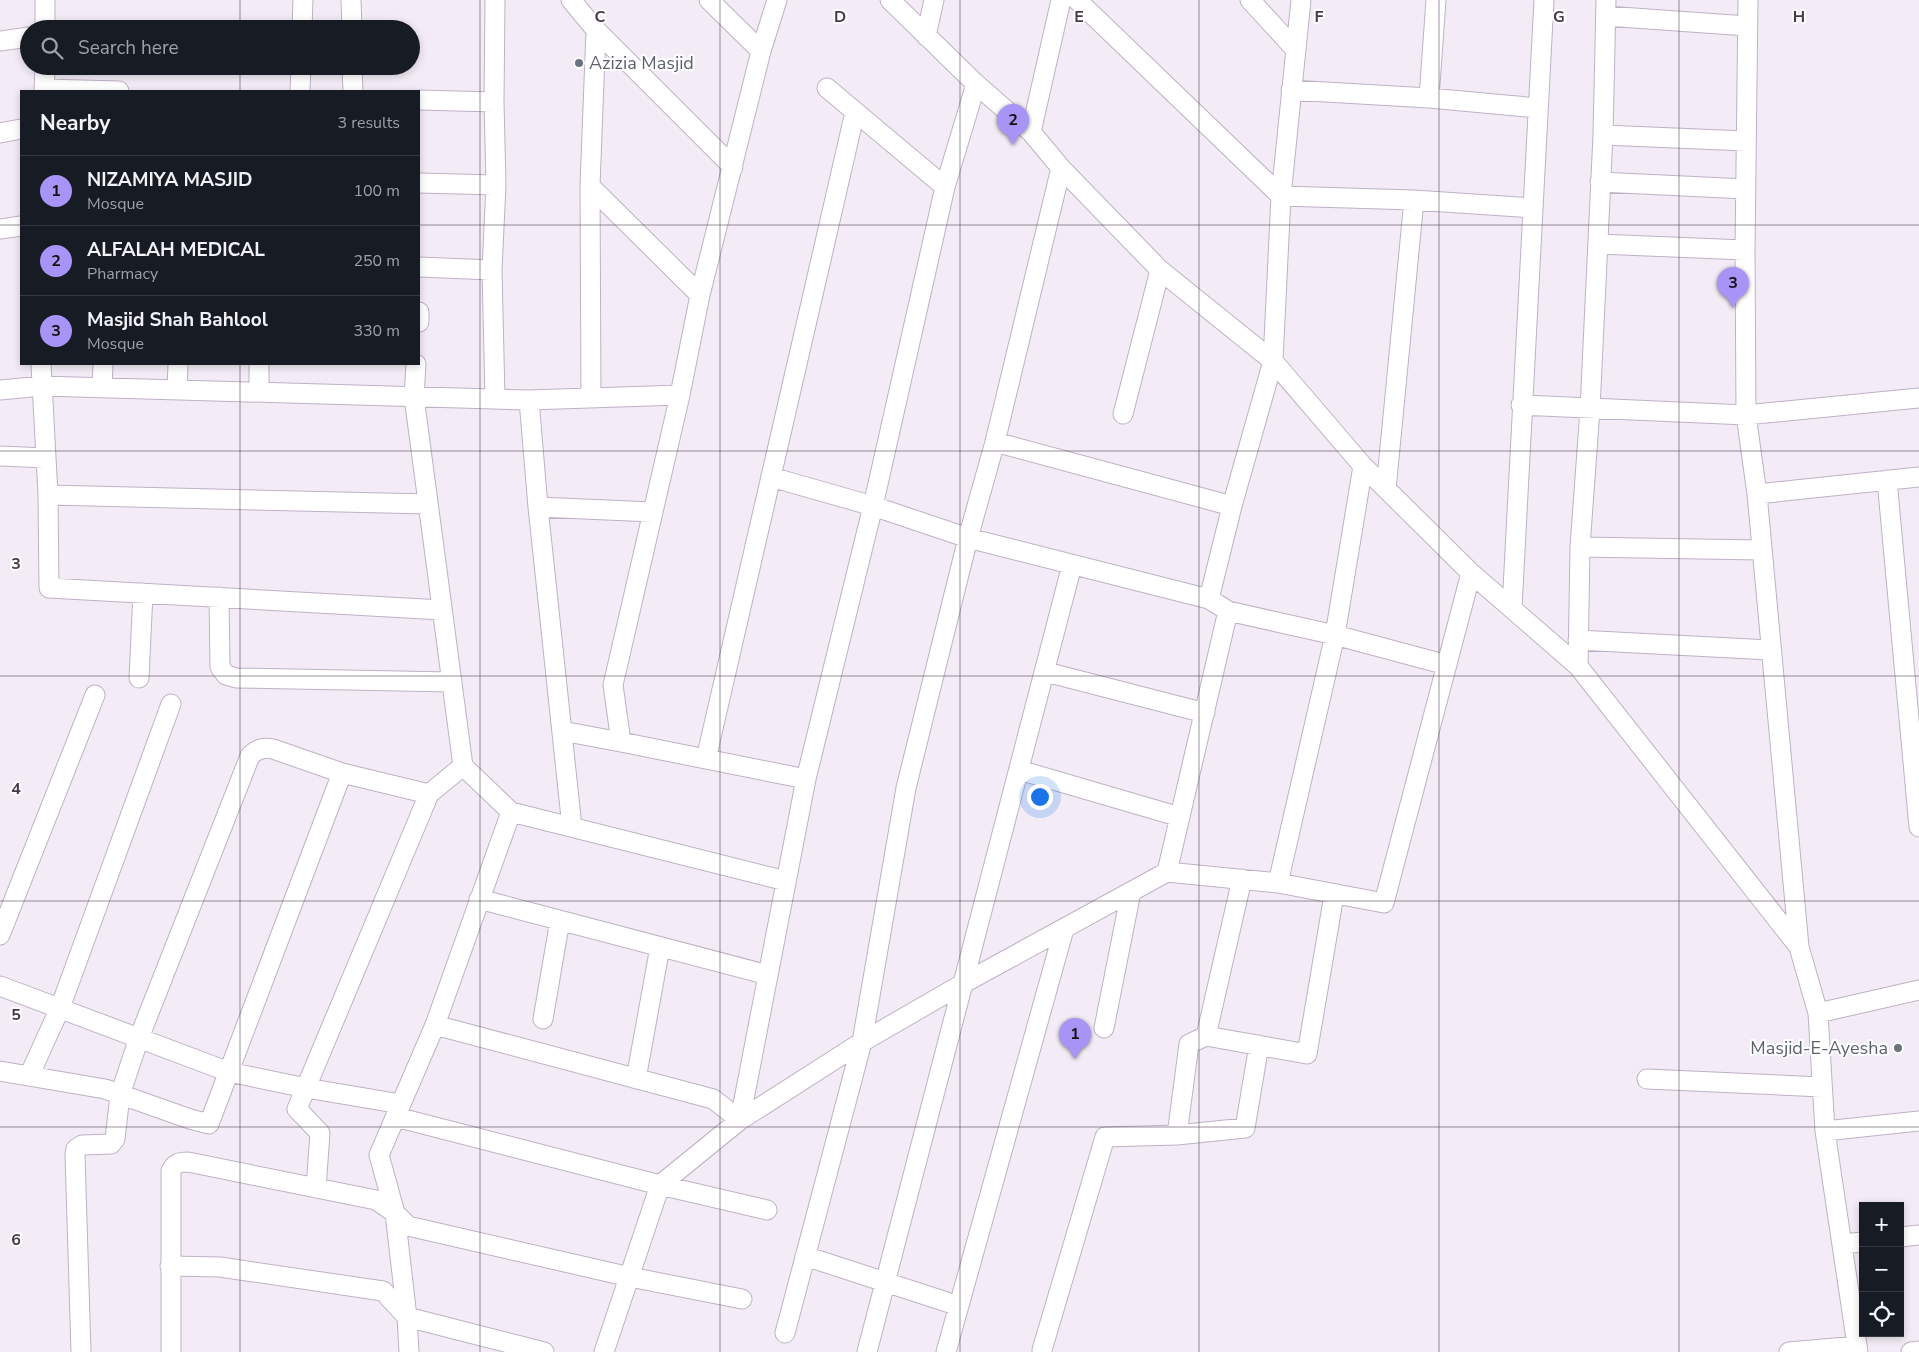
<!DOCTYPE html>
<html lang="en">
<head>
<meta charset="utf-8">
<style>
  :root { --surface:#171b24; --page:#242831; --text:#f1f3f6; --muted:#9ea1a6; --line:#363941; --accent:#a894f7 }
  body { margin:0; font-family:"Nunito Sans",sans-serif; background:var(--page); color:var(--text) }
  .controls { position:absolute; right:15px; bottom:15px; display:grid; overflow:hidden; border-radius:0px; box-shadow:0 2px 8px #0003 }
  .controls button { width:45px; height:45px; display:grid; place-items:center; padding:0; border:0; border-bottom:1px solid var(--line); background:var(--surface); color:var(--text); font:25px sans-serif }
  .you { position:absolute; left:1039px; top:796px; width:18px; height:18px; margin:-12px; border:4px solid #fff; border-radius:50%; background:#1a73e8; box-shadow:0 0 0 8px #1a73e833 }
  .badge { display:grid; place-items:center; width:32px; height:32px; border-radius:50%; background:var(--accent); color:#111; font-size:16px; font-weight:700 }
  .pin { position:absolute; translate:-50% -41px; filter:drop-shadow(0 1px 2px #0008) }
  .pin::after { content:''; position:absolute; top:26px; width:18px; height:15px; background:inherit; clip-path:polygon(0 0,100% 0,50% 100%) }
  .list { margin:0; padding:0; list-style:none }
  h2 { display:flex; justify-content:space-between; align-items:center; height:65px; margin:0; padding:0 20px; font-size:21px }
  h2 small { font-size:16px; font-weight:400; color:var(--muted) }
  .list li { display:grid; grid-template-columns:32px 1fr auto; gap:15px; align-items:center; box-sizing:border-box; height:70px; padding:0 20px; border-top:1px solid var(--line) }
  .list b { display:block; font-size:19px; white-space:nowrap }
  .list p { margin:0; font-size:16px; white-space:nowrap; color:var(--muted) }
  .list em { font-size:16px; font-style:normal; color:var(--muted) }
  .icon { flex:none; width:28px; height:28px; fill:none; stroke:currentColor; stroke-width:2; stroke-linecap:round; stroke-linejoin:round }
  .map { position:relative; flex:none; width:1919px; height:1352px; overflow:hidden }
  .search { position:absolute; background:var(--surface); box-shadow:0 2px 8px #0003; left:20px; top:20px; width:400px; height:55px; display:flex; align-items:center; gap:12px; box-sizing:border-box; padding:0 18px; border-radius:28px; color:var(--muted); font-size:19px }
  .panel { position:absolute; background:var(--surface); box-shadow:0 2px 8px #0003; left:20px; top:90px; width:400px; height:275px; border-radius:0px }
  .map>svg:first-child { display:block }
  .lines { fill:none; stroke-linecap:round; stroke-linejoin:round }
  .street-casing { stroke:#bfb1c5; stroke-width:21 }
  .street { stroke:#fff; stroke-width:19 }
  .grid { fill:none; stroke:#45394b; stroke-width:1; stroke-opacity:0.55 }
  .worship-dot { fill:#6b7280; stroke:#fff; stroke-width:2 }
  .labels { text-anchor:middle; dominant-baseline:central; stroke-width:4; stroke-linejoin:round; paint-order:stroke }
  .worship-label { font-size:18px; fill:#5b616d; stroke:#fff; text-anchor:start }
  .grid-label { font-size:16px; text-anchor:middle; font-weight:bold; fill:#45394b; stroke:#fff; stroke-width:4; stroke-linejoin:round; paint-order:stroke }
</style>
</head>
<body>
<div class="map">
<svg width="1919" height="1352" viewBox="0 0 1919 1352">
  <rect width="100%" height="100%" fill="#f3ecf6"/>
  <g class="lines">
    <defs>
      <path id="street" d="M45 0V29
        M351 0 352 29
        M571 0 596 30 733 167
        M709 0 761 51
        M777 0 761 51 700 295 680 395 613 685 621 742 806 779
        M890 0 976 84 1031 132 1061 168 1160 270 1273 361 1363 466 1471 573 1578 666 1799 947
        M1077 0 1281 196 1414 200 1532 208
        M1250 0 1295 49
        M1748 0 1745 250 1746 415 1757 494 1799 947 1818 1013 1825 1131 1858 1352
        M1606 16 1747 26
        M302 29 303 0
        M926 36 934 0
        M0 41 29 37
        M352 66 353 91
        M827 88 945 187
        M45 89 119 91
        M1291 90 1429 98 1538 108
        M44 91 45 66
        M300 91 301 66
        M1429 98 1436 0
        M419 100 494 102
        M1031 132 1061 0
        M0 133 21 129
        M1603 135 1746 141
        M1600 182 1746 189
        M419 183 496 185
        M590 186 700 295
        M0 229 21 226
        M1598 244 1745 250
        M419 267 492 270
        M419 322V312
        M41 364 48 495 49 588 442 610
        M102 388 103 364
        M0 390 42 386 529 400 680 395
        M177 390 178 364
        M259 392V364
        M495 398 492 270 496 185 494 102 495 0
        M591 398 590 186 596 30
        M529 400 538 507 572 827
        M1521 405 1746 415 1919 398
        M1123 414 1160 270
        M995 442 1232 506
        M0 456 46 458
        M771 477 873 506 968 538 1209 599 1228 611 1335 635 1447 665
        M1887 480 1919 827
        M1386 489 1414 200
        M1757 494 1919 477
        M48 495 428 504
        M538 507 653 512
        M1580 547 1761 550
        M219 597 220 667 226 675 236 678 452 682
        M1209 599 1232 506 1273 361 1281 196 1301 0
        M1512 608 1544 0
        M1578 640 1770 650
        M1578 666 1580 547 1590 409 1603 135 1606 0
        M1046 672 1205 713
        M139 678 143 593
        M562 731 621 742
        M706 759 855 112
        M463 766 511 812 786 881
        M1019 770 1180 817
        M1167 872 1228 611
        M1278 883 1335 635 1363 466
        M479 899 768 975
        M0 935 95 695
        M0 986 229 1072 306 1088 401 1104
        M1818 1013 1919 990
        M543 1019 560 920
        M435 1025 713 1099 740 1120 806 779 873 506 945 187 976 84
        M1104 1028 1131 892
        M1206 1036 1307 1054 1334 895
        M0 1071 105 1089 190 1119 209 1124 342 773 429 794
        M29 1076 60 1008 171 704
        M636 1079 660 947
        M1647 1079 1822 1087
        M396 1117 660 1185 767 1210
        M1825 1131 1919 1121
        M1177 1135 1189 1044 1206 1036 1242 879
        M316 1188 320 1133 297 1109 429 794 463 766 414 397 416 364
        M1900 1237 1919 1235
        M1842 1244 1863 1242
        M805 1256 959 1306
        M170 1266 220 1267 383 1291 407 1317 544 1352
        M785 1333 862 1042 906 788 968 538 995 442 1061 168
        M1042 1350 1105 1137 1177 1135 1245 1128 1259 1045
        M81 1352 75 1155 76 1149 82 1145 111 1144 115 1139 120 1095 139 1038 250 756C257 749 263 747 273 749L342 773
        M171 1352V1171C175 1163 179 1162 188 1162L376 1200 395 1213 408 1226 630 1277 742 1299
        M409 1352 407 1317 395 1213 379 1155 435 1025 511 812
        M604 1352 660 1185 740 1120 862 1042 964 983 1167 872 1278 883 1384 903 1471 573
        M867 1352 1072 565
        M946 1352 1064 929
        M1789 1352 1857 1346
        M1911 1352 1919 1351"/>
    </defs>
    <!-- street casing -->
    <use href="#street" class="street-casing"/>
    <!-- street -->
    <use href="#street" class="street"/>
  </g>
  <!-- grid -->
  <path class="grid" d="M240 0V29M480 0V1352M720 0V1352M960 0V1352M1199 0V1352M1439 0V1352M1679 0V1352M240 66V91M0 225H21M419 225H1919M240 364V1352M0 451H1919M0 676H1919M0 901H1919M0 1127H1919"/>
  <!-- markers -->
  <g class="worship-dot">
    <circle cx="579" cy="63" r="5"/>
    <circle cx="1898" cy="1048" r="5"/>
  </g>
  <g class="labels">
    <!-- worship labels -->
    <g class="worship-label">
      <text x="589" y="63">Azizia Masjid</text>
      <text x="1888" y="1048" text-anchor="end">Masjid-E-Ayesha</text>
    </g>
  </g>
  <g class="grid-label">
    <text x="600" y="22">C</text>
    <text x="840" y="22">D</text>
    <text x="1079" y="22">E</text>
    <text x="1319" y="22">F</text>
    <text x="1559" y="22">G</text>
    <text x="1799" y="22">H</text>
    <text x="16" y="569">3</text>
    <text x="16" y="794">4</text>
    <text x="16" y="1020">5</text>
    <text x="16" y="1245">6</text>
  </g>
</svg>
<div class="controls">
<button>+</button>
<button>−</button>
<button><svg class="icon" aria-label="locate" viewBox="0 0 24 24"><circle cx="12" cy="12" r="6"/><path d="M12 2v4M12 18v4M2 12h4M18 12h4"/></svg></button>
</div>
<div class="you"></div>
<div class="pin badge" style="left:1075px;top:1059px">1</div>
<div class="pin badge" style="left:1013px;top:145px">2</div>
<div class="pin badge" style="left:1733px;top:308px">3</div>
<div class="search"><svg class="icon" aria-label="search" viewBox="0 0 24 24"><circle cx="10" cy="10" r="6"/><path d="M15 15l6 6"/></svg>Search here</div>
<section class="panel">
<h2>Nearby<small>3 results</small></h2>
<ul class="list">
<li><span class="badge">1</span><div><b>NIZAMIYA MASJID</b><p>Mosque</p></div><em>100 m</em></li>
<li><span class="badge">2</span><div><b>ALFALAH MEDICAL</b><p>Pharmacy</p></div><em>250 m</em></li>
<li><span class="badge">3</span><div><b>Masjid Shah Bahlool</b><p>Mosque</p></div><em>330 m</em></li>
</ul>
</section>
</div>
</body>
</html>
